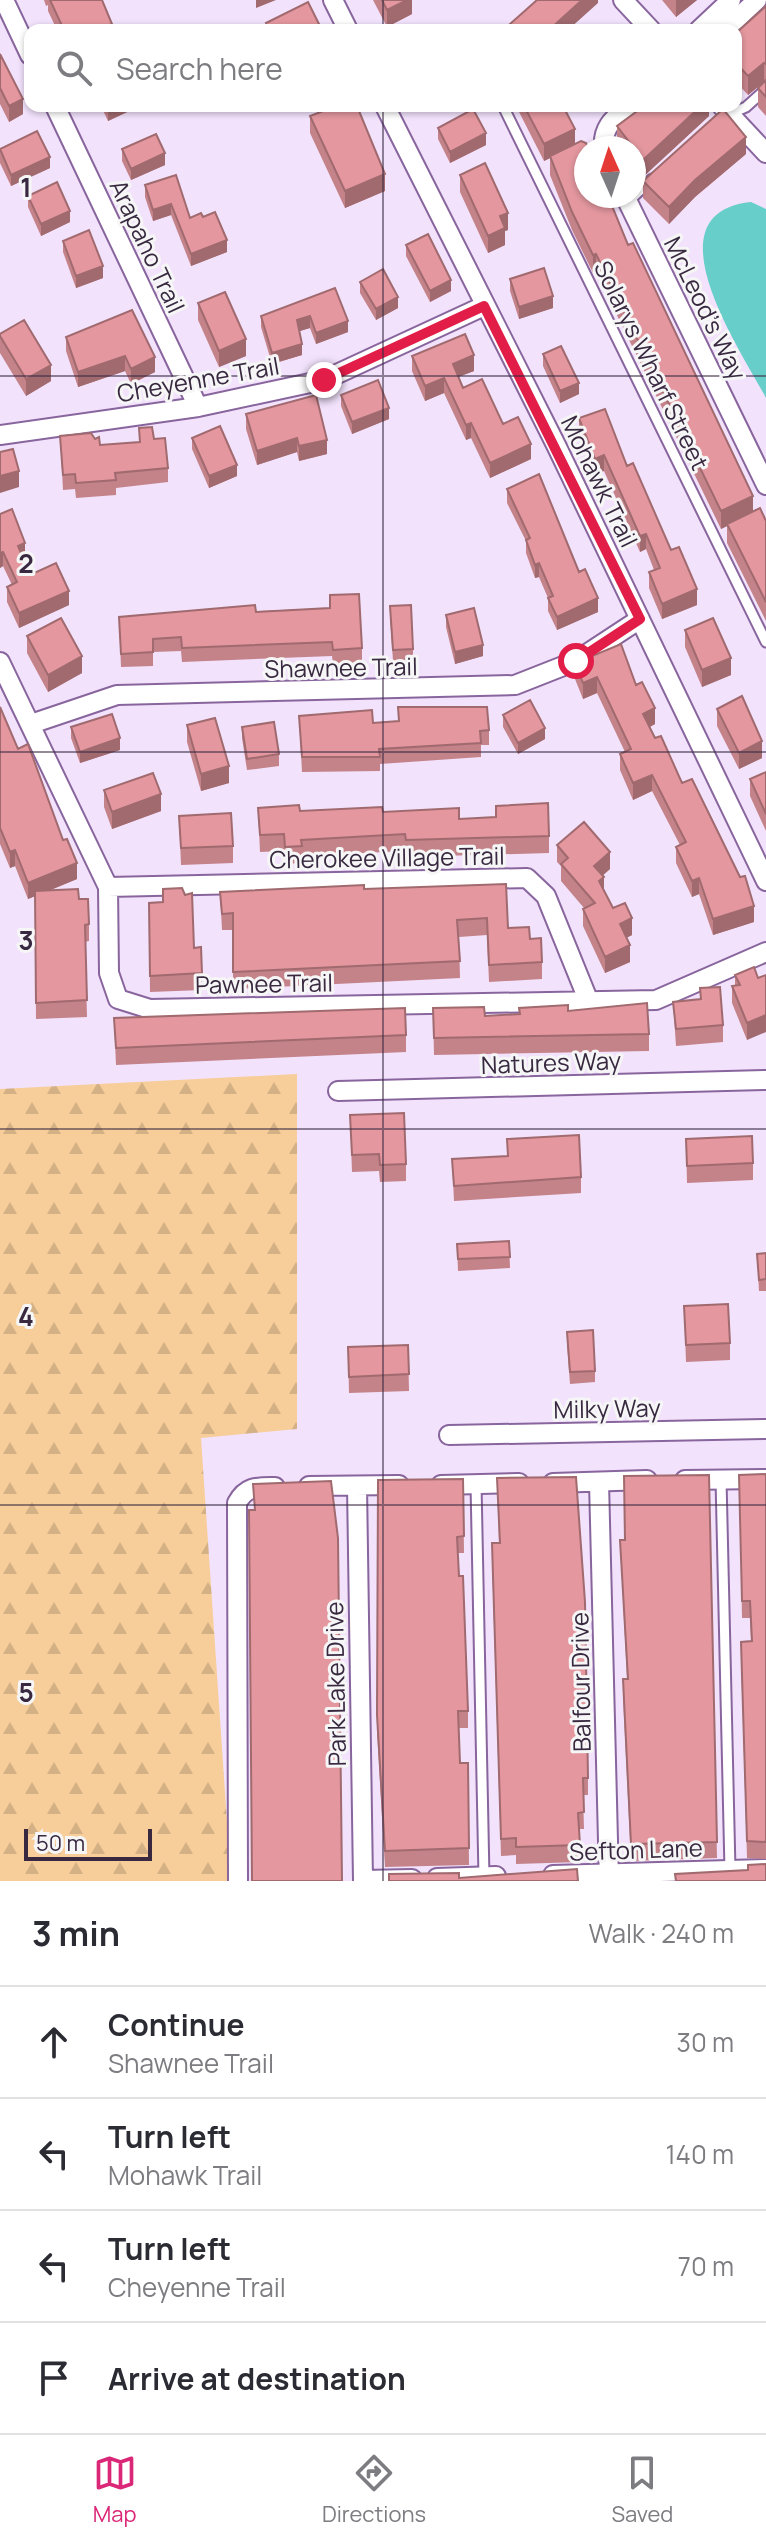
<!DOCTYPE html>
<html lang="en">
<head>
<meta charset="utf-8">
<style>
  :root { --surface:#fff; --page:#f7f7f7; --text:#2b2b33; --muted:#7c7c81; --line:#e1e1e2; --accent:#db2777 }
  body { margin:0; font-family:Manrope,sans-serif; background:var(--page); color:var(--text) }
  .compass { position:absolute; left:574px; top:136px; width:72px; height:72px; border-radius:50%; background:var(--surface); box-shadow:0 2px 6px #0004; rotate:357deg }
  .scale { position:absolute; left:24px; bottom:20px; width:128px; box-sizing:border-box; padding-left:8px; border:4px solid #382941; border-top:0; font-size:22px; line-height:28px; white-space:nowrap; color:#382941; -webkit-text-stroke:6px #f6f6f6; paint-order:stroke }
  .stop { position:absolute; width:24px; height:24px; margin:-18px; border:6px solid #e11d48; border-radius:50%; background:#fff }
  .stop.end { background:#e11d48; border-color:#fff; box-shadow:0 2px 8px #0008 }
  .list { margin:0; padding:0; list-style:none }
  h2 { display:flex; justify-content:space-between; align-items:center; height:104px; margin:0; padding:0 32px; font-size:34px }
  h2 small { font-size:26px; font-weight:400; color:var(--muted) }
  .list li { display:grid; grid-template-columns:52px 1fr auto; gap:24px; align-items:center; box-sizing:border-box; height:112px; padding:0 32px; border-top:2px solid var(--line) }
  .list b { display:block; font-size:30px; white-space:nowrap }
  .list p { margin:0; font-size:26px; white-space:nowrap; color:var(--muted) }
  .list em { font-size:26px; font-style:normal; color:var(--muted) }
  .icon { flex:none; width:44px; height:44px; fill:none; stroke:currentColor; stroke-width:2; stroke-linecap:round; stroke-linejoin:round }
  .map { position:relative; flex:none; width:766px; height:1881px; overflow:hidden }
  .search { position:absolute; background:var(--surface); box-shadow:0 2px 6px #0004; left:24px; right:24px; top:24px; height:88px; display:flex; align-items:center; gap:20px; box-sizing:border-box; padding:0 28px; border-radius:16px; color:var(--muted); font-size:30px }
  .sheet { height:552px; background:var(--surface) }
  nav { display:flex; justify-content:space-around; align-items:center; box-sizing:border-box; height:112px; border-top:2px solid var(--line); background:var(--surface); font-size:22px; color:var(--muted) }
  nav a { display:grid; justify-items:center; gap:4px }
  nav .on { color:var(--accent) }
  .map>svg:first-child { display:block }
  .forest { fill:url(#forest-firs) }
  .water { fill:#68ceca }
  .lines { fill:none; stroke-linecap:round; stroke-linejoin:round }
  .lane-casing { stroke:#88659d; stroke-width:13 }
  .street-casing { stroke:#88659d; stroke-width:22 }
  .lane { stroke:#fff; stroke-width:9 }
  .street { stroke:#fff; stroke-width:18 }
  .wall { fill:#c48289 }
  .shaded-wall { fill:#a06a6f }
  .building { fill:#e4979f; stroke:#a06a6f; stroke-width:2 }
  .route { stroke:#e11d48; stroke-width:10 }
  .grid { fill:none; stroke:#382941; stroke-width:2; stroke-opacity:0.55 }
  .labels { text-anchor:middle; dominant-baseline:central; stroke-width:6; stroke-linejoin:round; paint-order:stroke }
  .street-label { font-size:24px; fill:#382941; stroke:#f6f6f6 }
  .grid-label { font-size:26px; text-anchor:middle; font-weight:bold; fill:#382941; stroke:#f6f6f6; stroke-width:6; stroke-linejoin:round; paint-order:stroke }
</style>
</head>
<body>
<div class="map">
<svg width="766" height="1881" viewBox="0 0 766 1881">
  <defs>
    <pattern id="forest-firs" width="22" height="20" patternUnits="userSpaceOnUse" patternTransform="scale(2)"><rect width="22" height="20" fill="#f7cd99"/><path d="M5 1l3.5 6h-7zM16 11l3.5 6h-7z" fill="#d4b085"/></pattern>
  </defs>
  <rect width="100%" height="100%" fill="#f2e2fc"/>
  <!-- forest -->
  <path class="forest" d="M297 1074V1429L201 1438 231 1881H0V1089Z"/>
  <!-- water -->
  <path class="water" d="M751 202 766 209V398C742 352 646 213 751 202Z"/>
  <g class="lines">
    <defs>
      <path id="lane" d="M503 106 766 642
        M730 114 746 107 766 89
        M634 196 652 179
        M721 1479 730 1870
        M476 1484 484 1877"/>
      <path id="street" d="M4 0 30 55
        M333 0 348 30
        M623 0 651 30
        M699 30 731 0
        M725 30 757 0
        M55 106 198 407
        M385 106 556 445 766 881
        M722 106 766 153
        M604 148C602 128 613 119 628 106
        M625 196 766 485
        M0 435 198 407 324 380 484 306
        M0 662 108 887 109 973 118 999 150 1009 656 1000 766 952
        M31 724 117 695 515 685 576 661 640 619
        M108 887 527 878 546 896 589 1002
        M338 1091 766 1080
        M449 1435 766 1429
        M685 1480 766 1479
        M599 1482 609 1881
        M553 1483 647 1480
        M441 1485 519 1483
        M309 1486 399 1485
        M357 1486 363 1881
        M553 1875 766 1869
        M437 1878 496 1876
        M363 1880 412 1879
        M238 1881 237 1503C246 1486 257 1487 275 1487"/>
    </defs>
    <!-- lane casing -->
    <use href="#lane" class="lane-casing"/>
    <!-- street casing -->
    <use href="#street" class="street-casing"/>
    <!-- lane -->
    <use href="#lane" class="lane"/>
    <!-- street -->
    <use href="#street" class="street"/>
  </g>
  <!-- wall -->
  <path class="wall" d="M44 0H102L112 30H57L48 11V5L46 6Z
    M373 0H412V14L387 27Z
    M662 0H697L676 17Z
    M766 6V116L758 107V88L764 82 748 95 736 82V33Z
    M0 54 23 114 9 122 0 104Z
    M101 106H140L108 121Z
    M516 106H563L575 144 628 245 753 511 766 521V621L727 543V526L721 529 596 272 593 273 572 230 550 175V158L544 161Z
    M709 106V116L643 177 634 165V148H621L617 143V126Z
    M310 116 385 191 345 208 310 133Z
    M438 128 486 145 450 163 438 139Z
    M0 149 50 168 11 186 0 163Z
    M122 149 165 165 131 180 122 161Z
    M746 154 695 197 669 224 643 198V181Z
    M460 175 508 230 505 231V245L488 253 460 192Z
    M145 185 190 218 203 217 227 252 191 266 171 215 153 221 145 197Z
    M28 196 70 222 41 236 28 207Z
    M63 241 103 278 76 288 63 252Z
    M406 245 451 291 430 302 406 256Z
    M510 279 553 308 519 319 510 291Z
    M360 282 398 308 376 320 360 293Z
    M335 288 348 332 316 344 310 328 299 331 302 355 272 364 261 327V316Z
    M198 303 246 356 219 367 198 320Z
    M0 334 51 381 26 396 0 353Z
    M66 337 155 357V372L131 384 125 371 78 387 66 351Z
    M543 354 579 394 560 403 543 366Z
    M412 356 474 371 458 377 463 388 503 424 531 459 490 478 471 438 466 440 444 393 425 401 412 371Z
    M341 395 389 419 352 434 341 406Z
    M246 414 327 454 299 461 297 452 257 465 246 429Z
    M579 418 627 466 697 605 662 619 649 588V572L654 570 646 549 640 552 604 471 595 474 579 434Z
    M139 428 154 439 168 468V482L116 488V495L76 498 75 489 63 490 60 436 100 445 139 442Z
    M192 438 237 476 209 488 192 449Z
    M507 489 579 572 598 612 557 630 548 611V598L539 577 535 578 526 553V541L507 503Z
    M0 514 25 558 23 559 30 575 69 605 19 628 7 602V587L12 585 3 566 0 568Z
    M330 595 362 648V662L333 664 332 656 182 662 181 651 153 652V666L121 667 119 617 330 608Z
    M446 615 483 656 455 664 446 627Z
    M390 617 413 649V660L393 661Z
    M685 630 731 675 702 687 685 647Z
    M27 636 82 673 48 692 27 653Z
    M575 663 636 685 655 724 650 727 655 738 682 783 754 922 713 935 699 894 692 897 676 863V847L680 845 652 791 633 800 620 770V754L625 752 597 693 583 699 575 679Z
    M0 707 18 749 77 879 51 890 79 899 89 924V941L85 942 87 1017 36 1019 35 896 28 899 15 866 10 868 0 844Z
    M398 707 489 730V745H481V757L380 764V771L302 772 299 716 373 723 398 721Z
    M717 709 762 758 739 769 717 726Z
    M503 715 545 739 518 754 503 727Z
    M187 725 229 783 201 791 187 742Z
    M71 727 120 750 80 763 71 738Z
    M242 727 279 754V766L247 770 242 738Z
    M766 772V831L750 796V779Z
    M104 790 161 811 112 829 104 807Z
    M258 808 300 811 383 812 459 819 549 836V853L406 857 405 851 302 856V863L285 864 284 851 260 852Z
    M179 816 233 846V863L181 865Z
    M557 845 610 869 603 875 604 890 613 908 632 935 626 938 630 962 605 973 583 926V909L584 908 561 881V866L557 862Z
    M506 884 508 928 530 939 542 962V979L489 982 487 935 459 937 460 978 233 989V930H222L220 892 364 889Z
    M163 889 194 948 202 973V990L150 992 149 903 163 902Z
    M754 967 747 1040 732 1003V986H735V975Z
    M700 988 723 1025V1042L676 1046 673 1002 700 999Z
    M433 1008 485 1016 568 1011 649 1034V1051L434 1055Z
    M114 1018 406 1035V1052L116 1065Z
    M350 1115 406 1164V1181L380 1182 379 1171 352 1172Z
    M507 1139 581 1177V1193L454 1201 452 1159 507 1156Z
    M686 1139 753 1163V1180L687 1183Z
    M509 1241 510 1268 458 1271 457 1244Z
    M766 1253V1291H759L757 1254Z
    M684 1306 730 1343V1360L686 1362Z
    M567 1343 595 1371V1382L570 1384Z
    M408 1345 409 1391 349 1393 348 1347Z
    M766 1474V1859L747 1858 741 1658 751 1641 750 1618H742L739 1475Z
    M709 1475 717 1858 631 1861 623 1696V1679H627L620 1540H624Z
    M497 1478 588 1778V1795H583L584 1829H579L580 1862 516 1864V1855L501 1856 492 1560 499 1543Z
    M463 1479 464 1553H458L468 1711V1728H459L460 1763H468L469 1865 385 1867 377 1731 378 1480Z"/>
  <!-- shaded-wall -->
  <path class="shaded-wall" d="M256 0H276L256 8Z
    M407 0H412V14L387 27V10Z
    M582 0H598V3L568 30H549Z
    M676 0H697L676 17Z
    M112 24V30H102V28Z
    M764 63V82L748 95V76Z
    M23 99V114L9 122V106Z
    M108 106H140L108 121Z
    M701 106H709V116L643 177V160Z
    M575 129V146L544 161V144Z
    M486 133V145L450 163V152Z
    M746 137V154L695 197 669 224V207L695 180Z
    M165 153V165L131 180V169Z
    M50 157V168L11 186V175Z
    M385 174V191L345 208V191Z
    M171 204V215L153 221V210Z
    M70 211V222L41 236V224Z
    M508 213V230L505 231V245L488 253V236L500 216Z
    M227 240V252L191 266V254Z
    M596 254V272L593 273V255Z
    M103 266V278L76 288V276Z
    M451 280V291L430 302V291Z
    M553 296V308L519 319V307Z
    M398 297V308L376 320V309Z
    M310 316V328L297 332V320Z
    M348 321V332L316 344V333Z
    M246 339V356L219 367V351Z
    M302 344V355L272 364V353Z
    M474 355V371L453 379V364Z
    M125 356V371L78 387V372Z
    M155 357V372L131 384V369Z
    M51 365V381L26 396V379Z
    M444 378V393L425 401V386Z
    M579 383V394L560 403V391Z
    M389 408V419L352 434V422Z
    M471 423V438L466 440V425Z
    M297 438V452L257 465V451Z
    M327 440V454L299 461V446Z
    M531 444V459L490 478V463Z
    M604 455V471L595 474V459Z
    M237 465V476L209 488V476Z
    M19 471V487L0 493V476Z
    M753 496V514L727 524V526L721 529V511Z
    M646 534V549L640 552V536Z
    M25 543V558L18 561V546Z
    M3 552V566L0 568V553Z
    M539 563V577L535 578V565Z
    M697 589V605L662 619V604Z
    M69 591V605L19 628V613Z
    M598 598V612L557 630V617Z
    M483 645V656L455 664V652Z
    M82 656V673L48 692V675Z
    M731 658V675L702 687V670Z
    M597 677V693L583 699V683Z
    M655 708V724L643 730V714Z
    M545 728V739L518 754V743Z
    M120 738V750L80 763V752Z
    M762 741V758L739 769V753Z
    M229 766V783L201 791V774Z
    M652 775V791L633 800V783Z
    M161 794V811L112 829V812Z
    M15 850V866L10 868V852Z
    M610 852V869L594 883V866Z
    M77 863V879L28 899V883Z
    M604 877V894L599 881Z
    M699 878V894L692 897V881Z
    M754 906V922L713 935V919Z
    M632 918V935L620 941V924Z
    M630 945V962L605 973V957Z
    M766 1015V1032L747 1040V1023Z"/>
  <!-- building -->
  <path class="building" d="M50 0H102L112 24 102 28 103 30H64Z
    M382 0H407L387 10Z
    M537 0H582L549 30H516L510 24Z
    M308 2 322 30H270L266 23Z
    M766 6V64L764 63 748 76 736 63V33Z
    M0 54 23 99 9 106 0 88Z
    M766 80V97L758 88Z
    M336 106H357L385 174 345 191 310 116Z
    M524 106H563L575 129 544 144Z
    M644 106H701L643 160 617 126Z
    M473 109 486 133 450 152 438 128Z
    M723 109 746 137 695 180 669 207 643 181Z
    M37 131 50 157 11 175 0 149Z
    M156 134 165 153 131 169 122 149Z
    M581 141 586 143 588 148H586V196H608L628 245 633 243 753 496 721 511 596 254 593 255 572 212 550 156Z
    M485 163 508 213 500 216 505 228 488 236 460 175Z
    M176 175 190 218 201 213 203 217 215 212 227 240 191 254 171 204 153 210 145 185Z
    M57 182 70 211 41 224 28 196Z
    M89 230 103 266 76 276 63 241Z
    M428 234 451 280 430 291 406 245Z
    M544 268 553 296 519 307 510 279Z
    M383 269 398 297 376 309 360 282Z
    M335 288 348 321 316 333 310 316 297 320 302 344 272 353 261 316Z
    M225 292 246 339 219 351 198 303Z
    M132 310 155 357 131 369 125 356 78 372 66 337Z
    M24 320 51 365 26 379 0 336V334Z
    M465 334 474 355 453 364 463 388 482 379 503 424 518 417 531 444 490 463 471 423 466 425 444 378 425 386 412 356Z
    M561 346 579 383 560 391 543 354Z
    M378 380 389 408 352 422 341 395Z
    M316 395 327 440 299 446 297 438 257 451 246 414Z
    M605 409 627 466 633 463 671 550 679 547 697 589 662 604 649 572 660 568 646 534 640 536 604 455 595 459 579 418Z
    M220 426 237 465 209 476 192 438Z
    M152 427 154 439 165 438 168 468 115 473 116 480 76 483 75 474 63 475 60 436 91 433 95 439 99 437 100 445 140 442 139 428Z
    M13 449 19 471 0 476V452Z
    M539 474 579 572 585 569 598 598 557 617 548 598 553 596 539 563 535 565 526 540 530 538 507 489Z
    M760 508 766 521V602L727 524Z
    M12 509 25 543 18 546 30 575 56 563 69 591 19 613 7 587 17 582 3 552 0 553V514Z
    M359 594 362 648 333 650 332 642 182 648 181 637 153 639V652L121 654 119 617 255 605 256 612 330 608V595Z
    M411 605 413 649 393 650 390 606Z
    M474 608 483 645 455 652 446 615Z
    M61 618 82 656 48 675 27 636Z
    M713 618 731 658 702 670 685 630Z
    M621 644 636 685 642 682 655 708 643 714 655 738 661 736 682 783 692 779 740 877 745 876 754 906 713 919 699 878 692 881 676 847 686 842 652 775 633 783 620 754 631 749 597 677 583 683 575 663Z
    M742 696 762 741 739 753 717 709Z
    M530 700 545 728 518 743 503 715Z
    M0 707 18 749 28 744 63 840 67 839 77 863 28 883 15 850 10 852 0 828Z
    M398 707H487L489 730 480 731 481 743 379 749 380 757H302L299 716 372 710 373 723 399 721Z
    M112 714 120 738 80 752 71 727Z
    M215 718 229 766 201 774 187 725Z
    M274 722 279 754 247 759 242 727Z
    M766 772V814L750 779Z
    M153 773 161 794 112 812 104 790Z
    M548 803 549 836 406 840 405 834 301 840 302 846 285 847 284 834 260 835 258 808 299 805 300 811 382 807 383 812 459 808V819L496 817V806Z
    M231 813 233 846 181 848 179 816Z
    M584 822 610 852 594 866 604 877 599 881 613 908 625 903 632 918 620 924 630 945 605 957 583 909 595 903 561 864 568 858 557 845Z
    M506 884 508 928 529 927 530 939 541 938 542 962 489 965 487 918 457 920 460 961 233 972V913L222 914 220 892 364 885V889Z
    M182 888 185 895 192 893 194 948 201 947 202 973 150 976 149 903 163 902V889Z
    M78 889 79 899H88L89 924 85 925 87 1000 36 1003 35 891Z
    M754 967 758 978 766 975V1015L747 1023 732 986 740 985 735 975Z
    M720 987 723 1025 676 1029 673 1002 701 999 700 988Z
    M647 1003 649 1034 434 1038 433 1008 484 1007 485 1016 520 1014 519 1008 568 1005V1011Z
    M405 1008 406 1035 116 1048 114 1018Z
    M404 1113 406 1164 380 1165 379 1154 352 1155 350 1115Z
    M579 1135 581 1177 454 1186 452 1159 508 1156 507 1139Z
    M752 1136 753 1163 687 1166 686 1139Z
    M509 1241 510 1257 458 1259 457 1244Z
    M766 1253V1279L759 1280 757 1254Z
    M728 1304 730 1343 686 1345 684 1306Z
    M593 1330 595 1371 570 1372 567 1332Z
    M408 1345 409 1374 349 1377 348 1347Z
    M766 1474V1842L747 1841 741 1642 752 1641 750 1601H742L739 1475Z
    M709 1475 717 1842 631 1844 623 1679H628L620 1540H625L624 1476Z
    M576 1477 585 1602 588 1778H583L584 1812 578 1813 580 1845 516 1847V1838L501 1839 492 1543H500L497 1478Z
    M463 1479 464 1536 457 1537 459 1576H463L468 1711H458L460 1763H468L469 1848 385 1851 377 1715 378 1480Z
    M331 1481 338 1538 342 1881H252L249 1510H255L253 1484Z
    M766 1864V1881H676L675 1874 748 1870V1865Z
    M577 1869 578 1881H389V1874L459 1873V1878Z"/>
  <g class="lines">
    <!-- route -->
    <path class="route" d="M324 380 484 306 640 619 576 661"/>
  </g>
  <!-- grid -->
  <path class="grid" d="M383 0V30M383 106V1881M0 376H766M0 752H766M0 1129H766M0 1505H766"/>
  <g class="labels">
    <!-- street labels -->
    <g class="street-label">
      <text transform="translate(148 246) rotate(65)">Arapaho Trail</text>
      <text transform="translate(706 308) rotate(64)">McLeod's Way</text>
      <text transform="translate(652 365) rotate(64)">Solarys Wharf Street</text>
      <text transform="translate(198 379) rotate(-10)">Cheyenne Trail</text>
      <text transform="translate(600 481) rotate(64)">Mohawk Trail</text>
      <text transform="translate(341 667) rotate(-1)">Shawnee Trail</text>
      <text transform="translate(387 857) rotate(-1)">Cherokee Village Trail</text>
      <text transform="translate(264 983) rotate(-1)">Pawnee Trail</text>
      <text transform="translate(551 1062) rotate(-2)">Natures Way</text>
      <text transform="translate(607 1408) rotate(-1)">Milky Way</text>
      <text transform="translate(580 1682) rotate(-91)">Balfour Drive</text>
      <text transform="translate(335 1684) rotate(-91)">Park Lake Drive</text>
      <text transform="translate(636 1849) rotate(-2)">Sefton Lane</text>
    </g>
  </g>
  <g class="grid-label">
    <text x="26" y="197">1</text>
    <text x="26" y="573">2</text>
    <text x="26" y="950">3</text>
    <text x="26" y="1326">4</text>
    <text x="26" y="1702">5</text>
  </g>
</svg>
<svg class="compass" viewBox="-18 -18 36 36"><path d="M0-13l5 13h-10z" fill="#e53935"/><path d="M0 13l5-13h-10z" fill="#7c7c81"/></svg>
<div class="scale">50 m</div>
<div class="stop" style="left:576px;top:661px"></div>
<div class="stop end" style="left:324px;top:380px"></div>
<div class="search"><svg class="icon" aria-label="search" viewBox="0 0 24 24"><circle cx="10" cy="10" r="6"/><path d="M15 15l6 6"/></svg>Search here</div>
</div>
<section class="sheet">
<h2>3 min<small>Walk · 240 m</small></h2>
<ul class="list">
<li><svg class="icon" aria-label="ahead" viewBox="0 0 24 24"><path d="M12 20V5M6 11l6-6 6 6"/></svg><div><b>Continue</b><p>Shawnee Trail</p></div><em>30 m</em></li>
<li><svg class="icon" aria-label="left" viewBox="0 0 24 24"><path d="M17 20v-9H6M10 6l-5 5 5 5"/></svg><div><b>Turn left</b><p>Mohawk Trail</p></div><em>140 m</em></li>
<li><svg class="icon" aria-label="left" viewBox="0 0 24 24"><path d="M17 20v-9H6M10 6l-5 5 5 5"/></svg><div><b>Turn left</b><p>Cheyenne Trail</p></div><em>70 m</em></li>
<li><svg class="icon" aria-label="arrive" viewBox="0 0 24 24"><path d="M6 21V4h12l-3 4 3 4H6"/></svg><div><b>Arrive at destination</b></div></li>
</ul>
</section>
<nav>
<a class="on"><svg class="icon" aria-label="map" viewBox="0 0 24 24"><path d="M3 6l6-2 6 2 6-2v14l-6 2-6-2-6 2zM9 4v14M15 6v14"/></svg>Map</a>
<a><svg class="icon" aria-label="directions" viewBox="0 0 24 24"><path d="M12 3l9 9-9 9-9-9zM9 14v-3h6M13 9l2 2-2 2"/></svg>Directions</a>
<a><svg class="icon" aria-label="saved" viewBox="0 0 24 24"><path d="M7 4h10v16l-5-4-5 4z"/></svg>Saved</a>
</nav>
</body>
</html>
